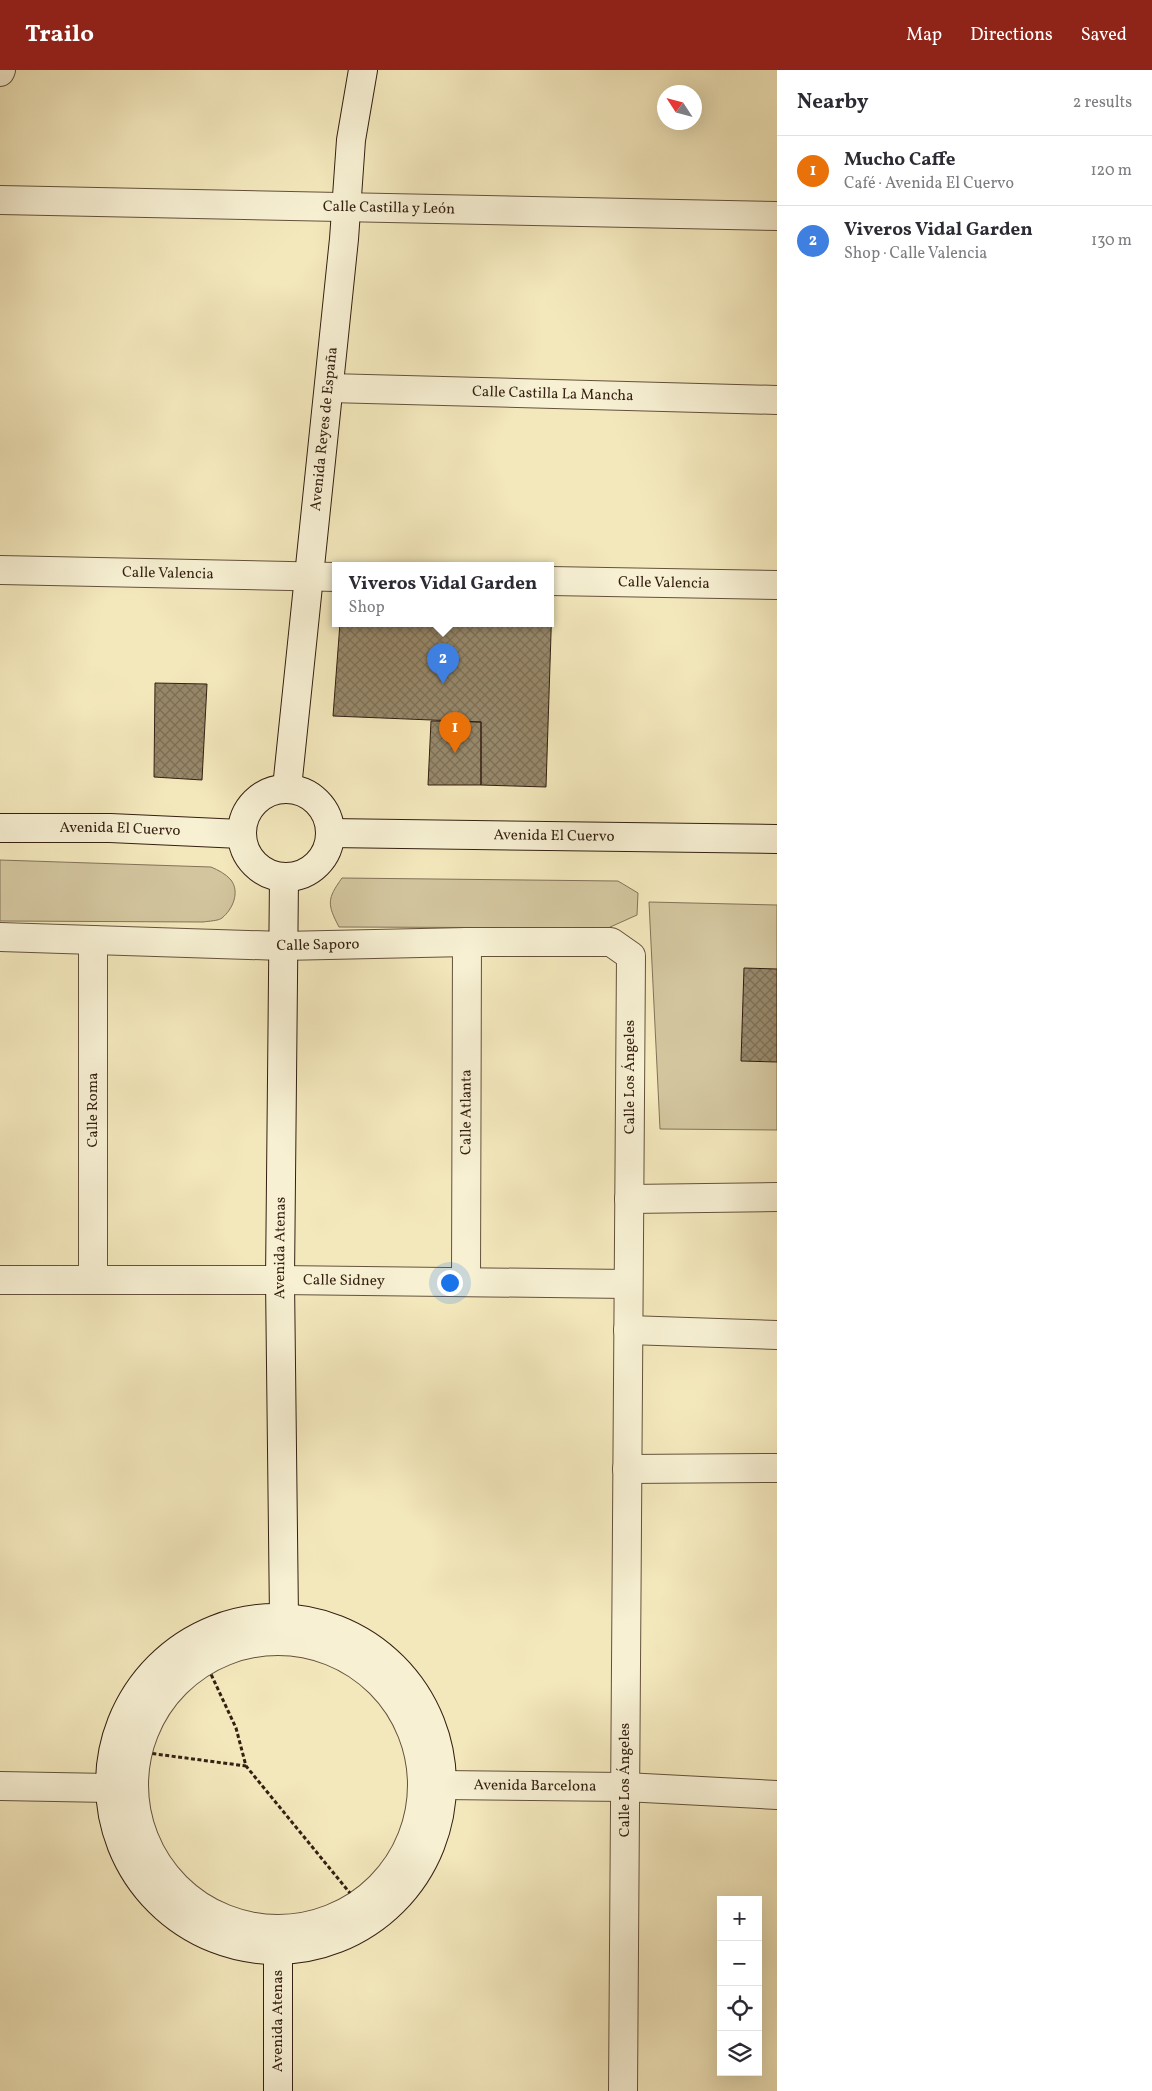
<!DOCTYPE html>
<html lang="en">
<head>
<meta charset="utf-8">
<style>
  :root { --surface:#fff; --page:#f7f7f7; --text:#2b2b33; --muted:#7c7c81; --line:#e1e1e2; --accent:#8f2418 }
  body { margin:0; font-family:Vollkorn,serif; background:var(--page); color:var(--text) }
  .controls { position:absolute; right:15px; bottom:15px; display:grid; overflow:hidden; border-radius:0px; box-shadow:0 5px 20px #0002 }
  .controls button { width:45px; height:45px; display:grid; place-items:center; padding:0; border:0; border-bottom:1px solid var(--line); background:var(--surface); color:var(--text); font:25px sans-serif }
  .compass { position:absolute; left:657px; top:15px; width:45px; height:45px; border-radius:50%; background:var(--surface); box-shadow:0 5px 20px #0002; rotate:306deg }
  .you { position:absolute; left:449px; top:1212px; width:18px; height:18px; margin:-12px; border:4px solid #fff; border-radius:50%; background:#1a73e8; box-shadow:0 0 0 8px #1a73e833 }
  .badge { display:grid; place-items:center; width:32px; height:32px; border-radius:50%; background:var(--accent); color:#fff; font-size:16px; font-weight:700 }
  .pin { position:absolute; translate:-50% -41px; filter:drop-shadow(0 1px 2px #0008) }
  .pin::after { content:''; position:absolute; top:26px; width:18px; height:15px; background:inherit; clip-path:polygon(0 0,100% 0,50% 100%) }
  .popup { position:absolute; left:332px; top:492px; width:222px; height:65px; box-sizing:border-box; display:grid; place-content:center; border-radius:0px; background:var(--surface); filter:drop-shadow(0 1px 4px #0005); font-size:16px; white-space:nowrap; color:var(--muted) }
  .popup b { font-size:19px; color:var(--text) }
  .popup::after { content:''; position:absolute; left:50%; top:100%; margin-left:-10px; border:10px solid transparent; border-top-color:var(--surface) }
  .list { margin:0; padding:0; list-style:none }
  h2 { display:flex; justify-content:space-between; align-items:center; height:65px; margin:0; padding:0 20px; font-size:21px }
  h2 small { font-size:16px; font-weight:400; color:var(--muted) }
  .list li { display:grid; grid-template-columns:32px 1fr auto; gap:15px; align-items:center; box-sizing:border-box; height:70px; padding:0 20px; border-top:1px solid var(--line) }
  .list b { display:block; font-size:19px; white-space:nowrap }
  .list p { margin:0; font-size:16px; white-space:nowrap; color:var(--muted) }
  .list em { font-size:16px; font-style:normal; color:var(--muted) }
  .icon { flex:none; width:28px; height:28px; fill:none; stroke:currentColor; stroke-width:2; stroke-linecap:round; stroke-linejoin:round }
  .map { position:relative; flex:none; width:777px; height:2021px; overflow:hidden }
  header { display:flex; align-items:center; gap:30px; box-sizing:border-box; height:70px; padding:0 25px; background:var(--accent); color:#fff }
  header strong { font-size:24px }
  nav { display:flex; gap:28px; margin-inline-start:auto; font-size:18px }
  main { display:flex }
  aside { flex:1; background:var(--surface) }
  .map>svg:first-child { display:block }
  .green { fill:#d3c69f; stroke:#847258 }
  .building { fill:url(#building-cross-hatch); stroke:#341f11 }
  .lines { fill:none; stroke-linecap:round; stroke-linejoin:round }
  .street-casing { stroke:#64513c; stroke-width:30 }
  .secondary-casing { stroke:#341f11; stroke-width:30 }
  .path { stroke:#341f11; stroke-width:3; stroke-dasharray:4 2.5; stroke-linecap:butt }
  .street { stroke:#f7f0d3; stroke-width:28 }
  .secondary { stroke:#f7f0d3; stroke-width:28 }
  .labels { text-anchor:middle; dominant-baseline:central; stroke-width:4; stroke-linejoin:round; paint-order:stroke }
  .street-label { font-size:15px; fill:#341f11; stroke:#f7f0d3 }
</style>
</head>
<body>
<header>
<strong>Trailo</strong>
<nav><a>Map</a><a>Directions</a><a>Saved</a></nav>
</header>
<main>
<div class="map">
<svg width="777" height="2021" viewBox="0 0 777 2021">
  <defs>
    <pattern id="building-cross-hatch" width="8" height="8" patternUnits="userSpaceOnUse" patternTransform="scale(1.25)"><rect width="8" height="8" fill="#97886a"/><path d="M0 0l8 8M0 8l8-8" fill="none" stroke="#7c6f56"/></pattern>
  </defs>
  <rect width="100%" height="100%" fill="#f3e8bc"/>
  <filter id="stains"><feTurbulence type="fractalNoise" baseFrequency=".004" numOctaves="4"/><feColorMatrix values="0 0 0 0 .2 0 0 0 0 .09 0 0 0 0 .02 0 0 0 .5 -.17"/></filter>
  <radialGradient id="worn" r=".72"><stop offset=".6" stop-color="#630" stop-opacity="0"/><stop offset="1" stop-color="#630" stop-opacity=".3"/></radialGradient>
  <!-- green -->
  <path class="green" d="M0 790 211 797C218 800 226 804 231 810 240 822 233 839 222 848 218 851 209 851 203 852L0 851Z
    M342 808 618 811 638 823 637 845 608 858 339 857C327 834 327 829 342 808Z
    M649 832 777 835V1060L660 1059Z"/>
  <!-- building -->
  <path class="building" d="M550 533H552L546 717 481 715V652L333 646 340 553H550Z
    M155 613 207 614 202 710 154 707Z
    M431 651 481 652V715H428Z
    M744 898 777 899V992L741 991Z"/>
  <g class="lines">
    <defs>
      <g id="street">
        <path d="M0 2 1 0"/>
        <path id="s1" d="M0 130 777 146"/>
        <path id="s2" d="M329 318 777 330"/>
        <path id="s3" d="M0 500 336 507"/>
        <path id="s4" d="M550 511 777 515"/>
        <path id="s5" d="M0 867 282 876 467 872H611L631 886 623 2021"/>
        <path d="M93 870V1210"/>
        <path d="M629 1129 777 1127"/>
        <path id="s6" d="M0 1210H280L628 1214"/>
        <path id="s7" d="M466 1212 467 872"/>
        <path d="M628 1260 777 1265"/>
        <path d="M627 1399 777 1398"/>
        <circle cx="278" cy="1715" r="144"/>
        <path id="s8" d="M443 1715 625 1717 777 1725"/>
        <path d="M0 1716 109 1718"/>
      </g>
      <g id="secondary">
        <path id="s9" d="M287 718 344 169 351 70 363 0"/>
        <circle cx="286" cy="763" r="44"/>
        <path id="s10" d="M0 758H110L241 764"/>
        <path id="s11" d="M330 763 777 769"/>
        <circle cx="276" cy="1714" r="166"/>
        <path id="s12" d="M284 1548 280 1210 284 808"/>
        <path d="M278 1881V2021"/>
      </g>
    </defs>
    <!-- street casing -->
    <use href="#street" class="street-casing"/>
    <!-- secondary casing -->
    <use href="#secondary" class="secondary-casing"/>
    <!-- path -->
    <path class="path" d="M203 1587 236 1658 246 1696 363 1839
      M133 1681 246 1696"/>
    <!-- street -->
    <use href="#street" class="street"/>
    <!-- secondary -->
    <use href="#secondary" class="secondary"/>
  </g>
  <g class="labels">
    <!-- street labels -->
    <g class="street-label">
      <text stroke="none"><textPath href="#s1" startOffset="389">Calle Castilla y León</textPath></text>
      <text stroke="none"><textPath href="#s2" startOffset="224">Calle Castilla La Mancha</textPath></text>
      <text stroke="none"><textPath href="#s9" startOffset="361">Avenida Reyes de España</textPath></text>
      <text stroke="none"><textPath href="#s3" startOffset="168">Calle Valencia</textPath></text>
      <text stroke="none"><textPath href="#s4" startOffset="114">Calle Valencia</textPath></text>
      <text stroke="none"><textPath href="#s10" startOffset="120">Avenida El Cuervo</textPath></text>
      <text stroke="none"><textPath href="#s11" startOffset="224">Avenida El Cuervo</textPath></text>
      <text stroke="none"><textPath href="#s5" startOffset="318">Calle Saporo</textPath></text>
      <text transform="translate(630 1007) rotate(-90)">Calle Los Ángeles</text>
      <text transform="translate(93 1040) rotate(-90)">Calle Roma</text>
      <text stroke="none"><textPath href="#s7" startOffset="170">Calle Atlanta</textPath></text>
      <text stroke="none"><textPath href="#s12" startOffset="370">Avenida Atenas</textPath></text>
      <text stroke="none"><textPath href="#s6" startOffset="344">Calle Sidney</textPath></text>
      <text transform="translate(625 1710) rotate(-90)">Calle Los Ángeles</text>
      <text stroke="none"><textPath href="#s8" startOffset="92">Avenida Barcelona</textPath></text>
      <text transform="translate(278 1951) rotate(-90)">Avenida Atenas</text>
    </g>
  </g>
  <rect width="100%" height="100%" filter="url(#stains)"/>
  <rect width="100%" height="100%" fill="url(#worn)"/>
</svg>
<div class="controls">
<button>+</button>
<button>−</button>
<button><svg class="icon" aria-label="locate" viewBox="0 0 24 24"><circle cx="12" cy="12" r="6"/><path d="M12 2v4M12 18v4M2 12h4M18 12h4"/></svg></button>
<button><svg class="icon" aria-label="layers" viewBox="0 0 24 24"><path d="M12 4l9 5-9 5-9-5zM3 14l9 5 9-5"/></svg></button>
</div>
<svg class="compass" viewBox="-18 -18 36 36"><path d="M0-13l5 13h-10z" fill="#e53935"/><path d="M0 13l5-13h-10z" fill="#7c7c81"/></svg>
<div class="you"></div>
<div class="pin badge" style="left:455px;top:683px;background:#e8710a">1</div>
<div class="pin badge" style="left:443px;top:614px;background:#3f7fe0">2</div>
<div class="popup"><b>Viveros Vidal Garden</b>Shop</div>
</div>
<aside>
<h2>Nearby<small>2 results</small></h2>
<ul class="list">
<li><span class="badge" style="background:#e8710a">1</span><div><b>Mucho Caffe</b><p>Café · Avenida El Cuervo</p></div><em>120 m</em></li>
<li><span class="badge" style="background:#3f7fe0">2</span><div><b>Viveros Vidal Garden</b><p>Shop · Calle Valencia</p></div><em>130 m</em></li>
</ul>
</aside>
</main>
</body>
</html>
